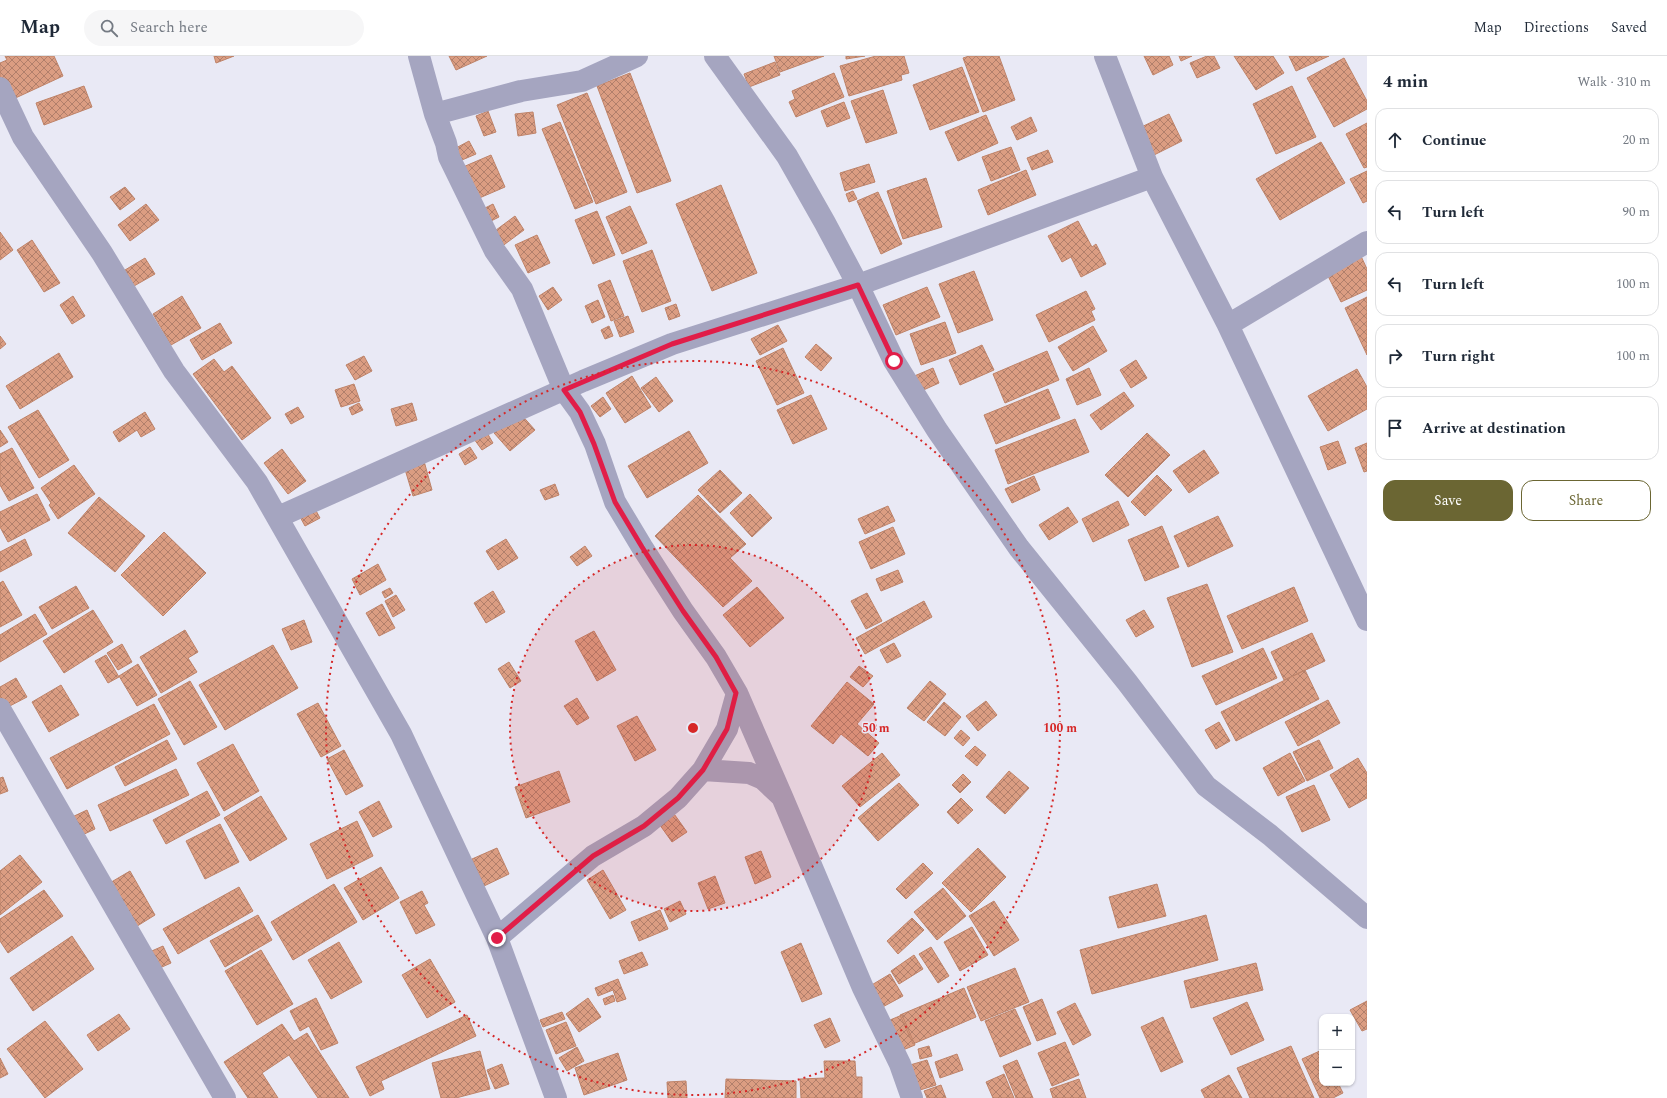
<!DOCTYPE html>
<html lang="en">
<head>
<meta charset="utf-8">
<style>
  :root { --surface:#fff; --page:#f6f6f7; --text:#1f2937; --muted:#747a83; --line:#e0e1e3; --accent:#6b6633 }
  body { margin:0; font-family:Spectral,serif; background:var(--page); color:var(--text) }
  .controls { position:absolute; right:12px; bottom:12px; display:grid; overflow:hidden; border-radius:8px; box-shadow:0 1px 3px #0004 }
  .controls button { width:36px; height:36px; display:grid; place-items:center; padding:0; border:0; border-bottom:1px solid var(--line); background:var(--surface); color:var(--text); font:20px sans-serif }
  .stop { position:absolute; width:12px; height:12px; margin:-9px; border:3px solid #e11d48; border-radius:50%; background:#fff }
  .stop.end { background:#e11d48; border-color:#fff; box-shadow:0 1px 4px #0008 }
  .list { margin:0; padding:0; list-style:none }
  h2 { display:flex; justify-content:space-between; align-items:center; height:52px; margin:0; padding:0 16px; font-size:17px }
  h2 small { font-size:13px; font-weight:400; color:var(--muted) }
  .list li { display:grid; grid-template-columns:26px 1fr auto; gap:12px; align-items:center; box-sizing:border-box; height:64px; margin:0 8px 8px; padding:0 8px; border:1px solid var(--line); border-radius:12px }
  .list b { display:block; font-size:15px; white-space:nowrap }
  .list em { font-size:13px; font-style:normal; color:var(--muted) }
  .actions { display:flex; gap:8px; padding:12px 16px }
  .actions a { flex:1; padding:9px 0; border:1px solid var(--accent); border-radius:12px; text-align:center; font-size:14px; color:var(--accent) }
  .actions .main { background:var(--accent); color:#fff }
  .icon { flex:none; width:22px; height:22px; fill:none; stroke:currentColor; stroke-width:2; stroke-linecap:round; stroke-linejoin:round }
  .map { position:relative; flex:none; width:1367px; height:1042px; overflow:hidden }
  header { display:flex; align-items:center; gap:24px; box-sizing:border-box; height:56px; padding:0 20px; background:var(--surface); border-bottom:1px solid var(--line) }
  header strong { font-size:19px }
  nav { display:flex; gap:22px; margin-inline-start:auto; font-size:14px }
  .search { width:280px; height:36px; background:var(--page); display:flex; align-items:center; gap:10px; box-sizing:border-box; padding:0 14px; border-radius:22px; color:var(--muted); font-size:15px }
  main { display:flex }
  aside { flex:1; background:var(--surface) }
  .map>svg:first-child { display:block }
  .building { fill:url(#building-cross-hatch); stroke:#be8369 }
  .lines { fill:none; stroke-linecap:round; stroke-linejoin:round }
  .minor { stroke:#a5a5c0; stroke-width:22 }
  .route { stroke:#e11d48; stroke-width:5 }
  .ring { fill:none; stroke:#d62828; stroke-width:2; stroke-dasharray:2 4 }
  .centre { fill:#d62828; stroke:#e9e9f5; stroke-width:2 }
  .ring-label { font-size:12px; text-anchor:middle; font-weight:bold; fill:#d62828; stroke:#e9e9f5; stroke-width:3; stroke-linejoin:round; paint-order:stroke }
</style>
</head>
<body>
<header>
<strong>Map</strong>
<div class="search"><svg class="icon" aria-label="search" viewBox="0 0 24 24"><circle cx="10" cy="10" r="6"/><path d="M15 15l6 6"/></svg>Search here</div>
<nav><a>Map</a><a>Directions</a><a>Saved</a></nav>
</header>
<main>
<div class="map">
<svg width="1367" height="1042" viewBox="0 0 1367 1042">
  <defs>
    <pattern id="building-cross-hatch" width="8" height="8" patternUnits="userSpaceOnUse"><rect width="8" height="8" fill="#db9d82"/><path d="M0 0l8 8M0 8l8-8" fill="none" stroke="#b17f6b"/></pattern>
  </defs>
  <rect width="100%" height="100%" fill="#e9e9f5"/>
  <!-- building -->
  <path class="building" d="M5 0H54L63 20 9 45 0 25V7L7 4Z
    M214 0H234L216 7Z
    M449 0H487L456 14Z
    M774 0H824L780 16Z
    M846 0H865L846 3Z
    M876 0H904L909 17 901 19 902 24 849 40 840 10Z
    M969 0H999L1015 44 983 56 963 2Z
    M1144 0H1169L1173 9 1153 19Z
    M1179 0H1192L1181 5Z
    M1207 0H1214L1220 12 1197 22 1190 7Z
    M1234 0H1273L1284 17 1256 34Z
    M1289 0H1329L1296 15Z
    M1344 2 1367 45V53L1334 71 1307 22Z
    M775 6 780 19 749 31 744 18Z
    M962 11 979 56 930 74 913 29Z
    M630 17 671 125 637 137 597 30Z
    M834 17 844 41 796 61 789 46 795 43 792 35Z
    M84 30 92 51 44 69 36 47Z
    M1292 30 1316 81 1276 98 1253 48Z
    M883 34 897 77 866 87 851 45Z
    M587 37 627 136 596 148 557 49Z
    M844 46 850 62 827 71 821 55Z
    M488 55 496 76 484 80 476 60Z
    M533 56 536 77 518 80 515 58Z
    M1169 58 1182 85 1150 101 1137 73Z
    M986 59 998 87 958 105 945 76Z
    M1031 61 1037 75 1017 84 1011 71Z
    M560 66 593 146 575 153 542 73Z
    M1367 67V111L1364 112 1346 78Z
    M469 85 476 98 462 104 456 92Z
    M1321 86 1345 127 1280 164 1256 123Z
    M1011 91 1020 114 991 125 982 101Z
    M1048 94 1053 106 1032 114 1027 102Z
    M491 99 505 131 477 143 463 111Z
    M869 108 875 126 845 135 840 117Z
    M1026 114 1036 139 988 159 978 134Z
    M1367 115V145L1363 147 1350 123Z
    M926 122 942 171 903 183 887 135Z
    M721 129 757 217 712 235 676 148Z
    M125 131 135 143 120 154 110 141Z
    M853 135 857 143 849 146 846 138Z
    M878 136 902 188 881 198 857 145Z
    M146 148 159 164 130 185 118 169Z
    M493 148 499 161 487 167 481 154Z
    M630 150 647 187 622 198 606 161Z
    M597 155 615 199 593 208 575 164Z
    M515 160 524 174 501 191 492 177Z
    M1078 165 1092 191 1096 188 1106 208 1081 221 1071 201 1062 206 1048 180Z
    M0 176 13 194 0 204Z
    M537 179 550 207 528 217 515 189Z
    M32 184 60 227 44 236 17 194Z
    M652 194 671 245 642 256 623 205Z
    M1360 198 1367 213V234L1341 246 1325 214Z
    M145 202 155 218 134 230 125 214Z
    M974 215 993 264 958 277 939 228Z
    M610 224 624 260 611 265 598 229Z
    M553 231 562 244 548 254 539 240Z
    M927 231 940 261 896 279 883 249Z
    M1086 235 1095 253 1091 255 1095 264 1049 286 1036 259Z
    M73 240 85 260 72 268 60 249Z
    M182 240 201 272 171 289 153 258Z
    M1367 241V299L1345 252Z
    M598 244 605 261 592 267 585 250Z
    M676 248 680 260 669 264 665 252Z
    M628 260 634 276 620 281 614 265Z
    M945 266 956 297 921 309 910 278Z
    M220 267 232 287 202 304 190 284Z
    M778 269 787 285 760 299 751 283Z
    M609 270 613 280 605 283 601 274Z
    M1093 270 1107 295 1073 315 1058 291Z
    M0 280 6 288 0 293Z
    M816 288 832 302 821 315 805 301Z
    M982 289 994 314 960 329 949 304Z
    M783 292 804 337 777 349 756 305Z
    M1047 295 1059 324 1005 347 993 318Z
    M59 297 73 321 20 353 6 330Z
    M364 300 372 315 355 324 346 309Z
    M214 303 224 316 232 310 271 362 242 384 193 318Z
    M1136 304 1147 322 1131 332 1120 314Z
    M933 312 939 327 919 336 912 321Z
    M1089 312 1101 339 1077 349 1066 323Z
    M1357 313 1367 331V353L1328 375 1308 340Z
    M632 320 651 351 625 367 606 337Z
    M656 321 673 345 659 356 641 332Z
    M354 328 360 345 341 351 335 334Z
    M1048 333 1060 362 996 388 984 359Z
    M1124 336 1134 350 1101 374 1090 359Z
    M811 339 827 373 793 388 777 354Z
    M603 341 611 353 600 361 591 350Z
    M359 347 363 354 352 359 349 352Z
    M412 347 417 364 396 370 391 353Z
    M298 351 304 361 291 368 285 358Z
    M38 354 69 404 39 422 8 371Z
    M145 356 155 373 141 381 137 374 119 386 113 376Z
    M519 356 535 374 510 395 494 377Z
    M1075 363 1089 396 1008 428 995 394Z
    M0 374 8 386 0 391Z
    M486 375 493 387 482 394 474 383Z
    M689 375 708 407 647 442 628 410Z
    M1147 377 1170 399 1128 441 1105 419Z
    M1338 385 1346 407 1328 414 1320 391Z
    M1367 387V415L1364 416 1355 392Z
    M470 391 477 402 465 409 459 398Z
    M12 392 34 432 9 445 0 429V398Z
    M282 393 306 425 288 438 264 407Z
    M1204 394 1219 417 1189 437 1173 415Z
    M424 405 432 434 413 440 404 410Z
    M74 409 95 438 58 463 49 449 51 447 41 432Z
    M720 414 742 437 720 457 698 434Z
    M1157 419 1172 434 1145 460 1131 446Z
    M1034 420 1040 434 1012 447 1005 433Z
    M555 428 559 439 545 444 540 434Z
    M37 438 50 464 8 486 0 471V456Z
    M750 438 772 462 752 481 730 457Z
    M698 439 746 488 730 502 752 525 723 551 655 480Z
    M99 441 145 480 115 516 68 477Z
    M1118 445 1129 469 1093 486 1082 463Z
    M888 450 895 465 865 478 858 463Z
    M314 451 320 462 305 470 299 459Z
    M1068 451 1078 466 1049 484 1039 469Z
    M1218 460 1233 490 1188 511 1174 480Z
    M1162 470 1179 511 1145 525 1128 484Z
    M893 471 905 498 871 513 859 486Z
    M164 476 206 517 163 560 121 519Z
    M25 483 32 499 0 516V496Z
    M506 483 518 502 498 514 486 495Z
    M585 490 592 500 577 510 570 501Z
    M378 508 386 524 360 539 352 523Z
    M898 514 903 526 881 535 876 523Z
    M3 525 22 559 0 571V527Z
    M1207 528 1233 596 1192 611 1167 542Z
    M76 530 89 552 52 573 39 551Z
    M757 531 784 562 750 591 723 559Z
    M1294 531 1308 565 1242 593 1227 560Z
    M390 532 393 537 385 542 382 536Z
    M493 535 505 556 486 567 474 547Z
    M867 537 882 565 866 573 851 545Z
    M396 539 405 554 393 561 385 545Z
    M924 545 932 561 865 598 856 582Z
    M382 548 395 572 379 580 366 557Z
    M93 554 113 586 64 617 43 585Z
    M1144 554 1154 571 1136 581 1126 564Z
    M35 558 47 578 0 606V579Z
    M304 564 312 586 291 594 282 573Z
    M185 574 198 596 188 602 197 616 161 637 140 601Z
    M594 575 616 614 597 625 575 585Z
    M1312 577 1325 605 1284 624 1271 596Z
    M894 587 901 600 887 607 880 594Z
    M122 588 132 606 118 614 107 597Z
    M273 589 298 632 225 674 199 629Z
    M1263 592 1277 622 1216 649 1202 620Z
    M106 599 119 621 108 627 95 605Z
    M509 606 521 625 510 632 498 613Z
    M138 608 157 639 137 650 119 620Z
    M859 610 873 620 863 631 850 621Z
    M1305 614 1319 643 1236 685 1221 656Z
    M16 622 27 641 4 653 0 646V631Z
    M190 625 217 671 184 689 158 643Z
    M930 625 946 638 924 665 907 652Z
    M847 626 874 648 857 668 879 687 868 700 841 678 833 688 811 670Z
    M61 629 79 659 49 676 32 646Z
    M577 642 589 662 577 669 564 650Z
    M1328 644 1340 667 1298 690 1285 666Z
    M986 645 997 659 978 675 966 660Z
    M944 646 961 661 945 680 927 666Z
    M318 647 341 690 321 701 297 658Z
    M154 648 170 678 67 733 50 702Z
    M637 660 656 694 635 705 617 670Z
    M1219 666 1230 685 1216 693 1205 674Z
    M961 674 970 682 963 690 954 682Z
    M167 684 177 703 125 730 115 711Z
    M1319 684 1333 712 1307 725 1293 696Z
    M233 688 259 735 224 755 197 707Z
    M975 690 986 699 977 710 965 700Z
    M344 694 363 730 346 739 327 703Z
    M882 697 900 719 860 751 842 730Z
    M1290 697 1305 725 1278 740 1263 712Z
    M1358 702 1367 717V742L1349 752 1330 719Z
    M176 713 189 739 110 775 98 749Z
    M559 715 570 746 526 762 515 731Z
    M1009 715 1029 732 1005 758 986 741Z
    M963 718 971 726 960 737 952 729Z
    M3 721 8 735 0 738V722Z
    M899 727 919 749 878 785 858 762Z
    M1314 729 1330 764 1302 776 1286 741Z
    M207 735 220 759 166 788 153 764Z
    M261 740 287 783 250 805 224 762Z
    M961 742 973 754 958 768 947 756Z
    M379 745 392 771 373 781 359 756Z
    M87 754 95 773 78 781 70 762Z
    M672 755 687 776 672 786 657 765Z
    M357 765 373 800 327 823 310 788Z
    M220 768 239 806 205 823 186 785Z
    M497 792 509 818 484 830 472 803Z
    M978 792 1006 821 971 856 942 827Z
    M761 795 771 821 755 828 745 801Z
    M20 799 42 826 0 859V815Z
    M923 807 933 817 906 843 896 833Z
    M381 811 399 842 363 864 344 832Z
    M603 814 626 854 610 863 587 824Z
    M130 815 155 859 134 872 108 828Z
    M715 820 725 847 708 853 698 827Z
    M334 828 357 866 293 904 271 866Z
    M1157 828 1166 860 1118 872 1109 841Z
    M239 831 253 855 178 898 163 873Z
    M943 832 966 860 937 884 914 856Z
    M44 834 63 860 8 897 0 885V863Z
    M422 835 428 847 424 849 435 869 416 878 400 846Z
    M680 845 686 858 670 866 664 853Z
    M994 845 1019 884 994 900 969 860Z
    M660 854 668 873 639 885 631 866Z
    M258 859 272 884 225 911 210 885Z
    M1206 859 1218 904 1092 938 1080 894Z
    M912 862 924 874 898 898 887 885Z
    M972 871 988 899 960 915 944 886Z
    M72 880 94 913 33 955 10 922Z
    M339 886 362 926 331 943 308 904Z
    M801 887 822 938 802 946 781 896Z
    M163 890 171 907 153 915 145 898Z
    M931 891 949 920 938 927 919 898Z
    M261 894 293 948 257 969 225 915Z
    M642 896 648 909 624 918 619 905Z
    M914 899 923 913 899 928 891 915Z
    M430 903 455 946 427 962 402 919Z
    M1256 907 1263 934 1191 952 1184 925Z
    M1015 912 1029 946 981 965 967 931Z
    M890 918 903 940 877 954 865 933Z
    M618 923 626 943 617 946 613 934 598 940 595 932Z
    M964 932 976 961 913 988 900 959Z
    M613 939 615 945 605 949 603 943Z
    M316 942 338 987 321 994 309 970 300 975 290 955Z
    M588 942 601 961 579 976 566 958Z
    M1042 943 1056 978 1037 985 1023 951Z
    M1367 945V973L1362 975 1350 954Z
    M1247 946 1264 984 1231 999 1213 962Z
    M1075 947 1091 979 1073 989 1057 956Z
    M1015 953 1031 988 1000 1001 985 965Z
    M562 956 565 963 543 971 540 964Z
    M119 958 130 973 98 995 87 979Z
    M467 959 476 980 381 1025 384 1033 370 1040 356 1011Z
    M902 959 915 989 903 994 890 964Z
    M1163 961 1183 1006 1161 1016 1141 971Z
    M830 962 840 985 825 992 814 969Z
    M45 965 83 1013 45 1042 7 993Z
    M566 966 576 990 556 998 546 974Z
    M282 968 294 985 307 977 349 1042H318L289 999 262 1017 278 1042H248L224 1006Z
    M1065 986 1079 1019 1052 1030 1038 997Z
    M929 990 932 1000 920 1003 918 993Z
    M1291 990 1314 1042H1250L1237 1012Z
    M577 991 584 1005 567 1015 559 1002Z
    M1322 994V1027H1338L1343 1037 1333 1042H1320L1302 1003Z
    M480 995 490 1033 456 1042H441L432 1007Z
    M618 997 627 1024 584 1039 575 1012Z
    M957 998 963 1014 940 1022 935 1006Z
    M0 1002 8 1018 0 1022Z
    M927 1004 936 1029 920 1034 910 1009Z
    M1017 1004 1033 1042H1016L1003 1010Z
    M824 1005H855L856 1021H862V1042H801L800 1023 825 1022Z
    M502 1008 509 1028 495 1033 487 1014Z
    M1004 1018 1014 1042H993L986 1026Z
    M1229 1019 1242 1042H1205L1201 1034Z
    M726 1023 796 1025V1042H725Z
    M1079 1023 1086 1042H1053L1050 1033Z
    M686 1025 687 1042H668L667 1026Z
    M941 1029 946 1042H927L924 1035Z"/>
  <g class="lines">
    <!-- minor -->
    <path class="minor" d="M419 0 435 58
      M715 0 787 100 825 167 858 229 894 305 937 374 1019 492 1127 626 1206 730 1270 779 1367 862
      M1105 0 1152 121 1228 269 1367 564
      M0 32 23 81 102 197 174 315 257 426 401 678 497 882 556 1042
      M1228 269 1367 186
      M278 461 583 325 672 288 858 229 1152 121
      M737 637 783 743 863 932 900 1008 912 1042
      M0 653 225 1042
      M703 714 749 717 763 723 780 739
      M497 882 593 800 644 770 678 742 703 714 727 673 737 637 716 601 683 555 642 491 615 446 595 388 580 356 564 334 522 233 495 195 449 101 446 87 435 58 521 35 582 25 637 0"/>
  </g>
  <g class="lines">
    <!-- route -->
    <path class="route" d="M497 882 593 800 644 770 678 742 703 714 727 673 736 637 716 601 683 555 642 491 615 446 594 388 580 356 564 334 672 288 858 229 894 305"/>
  </g>
  <!-- distance rings -->
  <circle cx="693" cy="672" r="183" fill="#d62828" fill-opacity=".12"/>
  <g class="ring">
    <circle cx="693" cy="672" r="183"/>
    <circle cx="693" cy="672" r="367"/>
  </g>
  <circle cx="693" cy="672" r="6" class="centre"/>
  <g class="ring-label">
    <text x="876" y="676">50 m</text>
    <text x="1060" y="676">100 m</text>
  </g>
</svg>
<div class="controls">
<button>+</button>
<button>−</button>
</div>
<div class="stop" style="left:894px;top:305px"></div>
<div class="stop end" style="left:497px;top:882px"></div>
</div>
<aside>
<h2>4 min<small>Walk · 310 m</small></h2>
<ul class="list">
<li><svg class="icon" aria-label="ahead" viewBox="0 0 24 24"><path d="M12 20V5M6 11l6-6 6 6"/></svg><div><b>Continue</b></div><em>20 m</em></li>
<li><svg class="icon" aria-label="left" viewBox="0 0 24 24"><path d="M17 20v-9H6M10 6l-5 5 5 5"/></svg><div><b>Turn left</b></div><em>90 m</em></li>
<li><svg class="icon" aria-label="left" viewBox="0 0 24 24"><path d="M17 20v-9H6M10 6l-5 5 5 5"/></svg><div><b>Turn left</b></div><em>100 m</em></li>
<li><svg class="icon" aria-label="right" viewBox="0 0 24 24"><path d="M7 20v-9h11M14 6l5 5-5 5"/></svg><div><b>Turn right</b></div><em>100 m</em></li>
<li><svg class="icon" aria-label="arrive" viewBox="0 0 24 24"><path d="M6 21V4h12l-3 4 3 4H6"/></svg><div><b>Arrive at destination</b></div></li>
</ul>
<div class="actions"><a class="main">Save</a><a>Share</a></div>
</aside>
</main>
</body>
</html>
